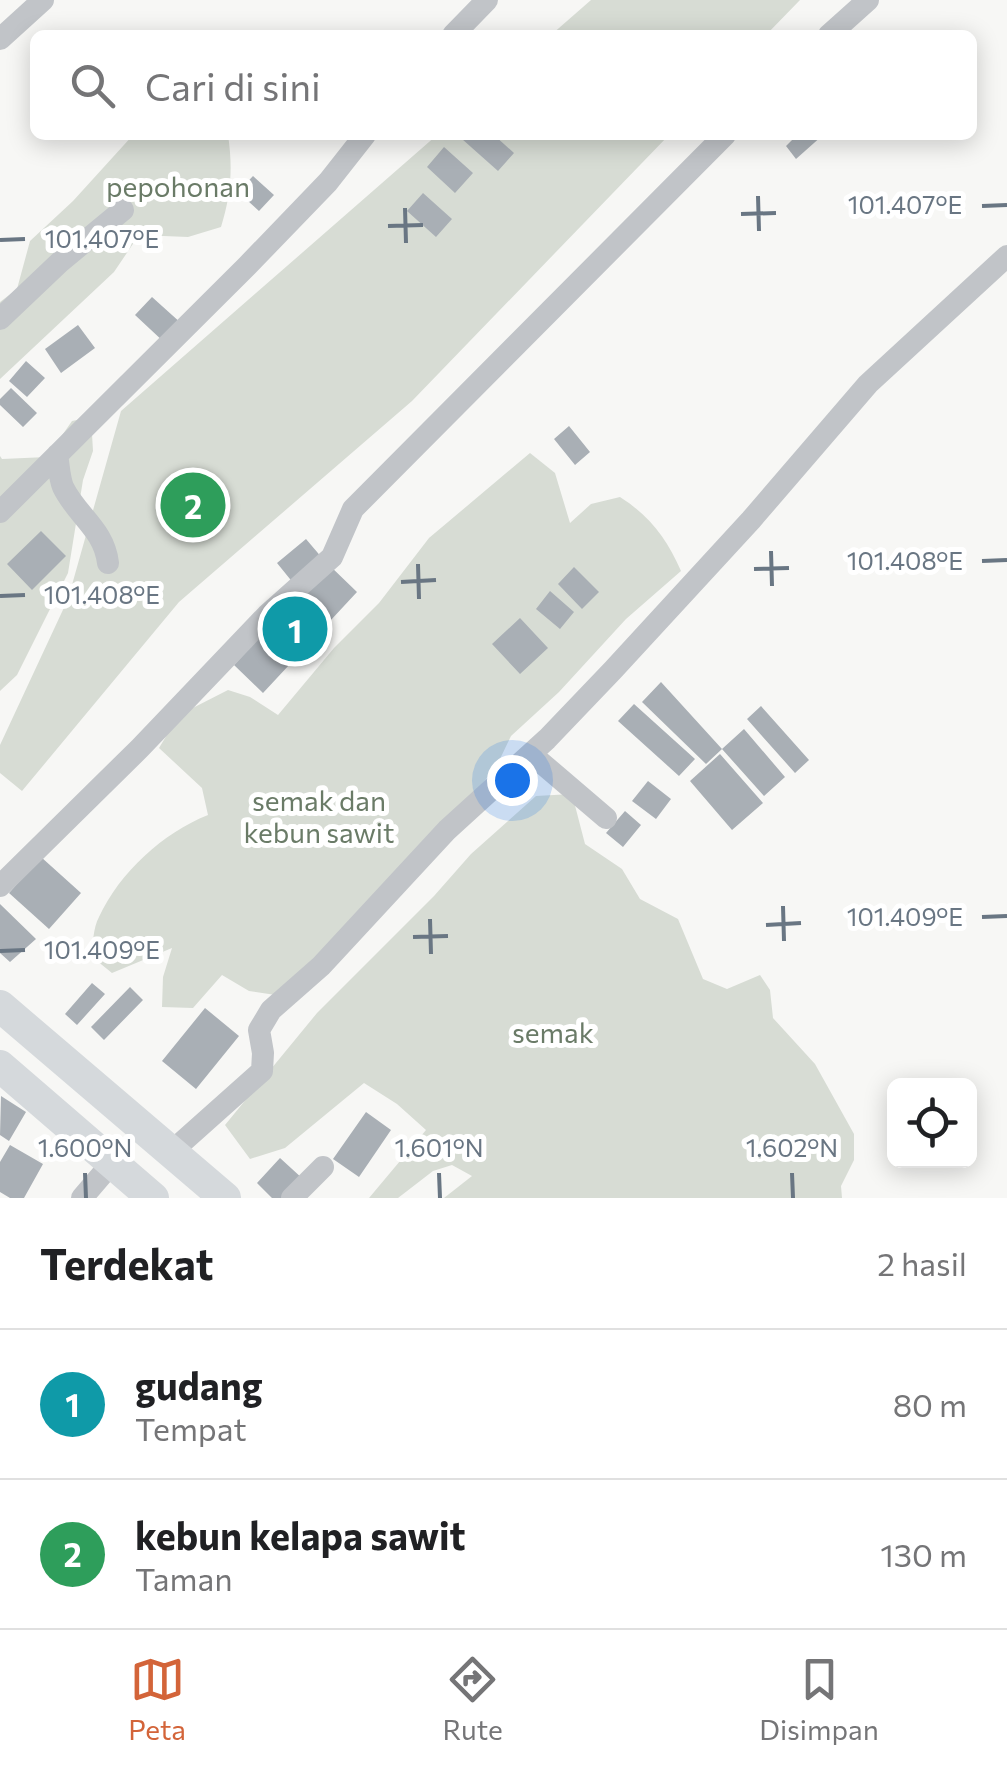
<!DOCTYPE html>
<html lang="id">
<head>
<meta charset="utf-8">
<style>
  :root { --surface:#fff; --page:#f2f2f2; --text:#202124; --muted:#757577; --line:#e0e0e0; --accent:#d36439 }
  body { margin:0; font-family:Commissioner,sans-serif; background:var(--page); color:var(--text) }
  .controls { position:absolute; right:30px; bottom:30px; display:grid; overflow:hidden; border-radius:15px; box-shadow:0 5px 25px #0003 }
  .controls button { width:90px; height:90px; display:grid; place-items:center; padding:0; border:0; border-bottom:2px solid var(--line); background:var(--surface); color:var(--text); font:50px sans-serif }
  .you { position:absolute; left:512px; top:780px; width:35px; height:35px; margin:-25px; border:8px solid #fff; border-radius:50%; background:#1a73e8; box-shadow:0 0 0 15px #1a73e833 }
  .badge { display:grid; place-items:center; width:65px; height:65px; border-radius:50%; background:var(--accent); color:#fff; font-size:32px; font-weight:700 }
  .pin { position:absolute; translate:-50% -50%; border:5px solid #fff; box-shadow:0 2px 10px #0006 }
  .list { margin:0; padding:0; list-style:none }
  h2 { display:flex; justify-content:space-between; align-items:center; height:130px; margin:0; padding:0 40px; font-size:42px }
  h2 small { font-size:32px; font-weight:400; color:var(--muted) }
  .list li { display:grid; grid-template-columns:65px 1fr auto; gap:30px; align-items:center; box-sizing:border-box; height:150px; padding:0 40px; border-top:2px solid var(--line) }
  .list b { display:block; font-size:38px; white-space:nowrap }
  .list p { margin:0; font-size:32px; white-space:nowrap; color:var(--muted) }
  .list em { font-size:32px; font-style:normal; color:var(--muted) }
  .icon { flex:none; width:55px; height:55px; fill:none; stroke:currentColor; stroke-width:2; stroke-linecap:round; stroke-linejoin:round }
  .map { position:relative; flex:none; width:1007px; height:1198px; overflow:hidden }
  .search { position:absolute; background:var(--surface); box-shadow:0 5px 25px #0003; left:30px; right:30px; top:30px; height:110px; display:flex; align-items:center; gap:25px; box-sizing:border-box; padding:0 35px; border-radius:15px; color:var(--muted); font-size:38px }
  .sheet { height:430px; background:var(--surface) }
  nav { display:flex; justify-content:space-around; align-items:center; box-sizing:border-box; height:140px; border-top:2px solid var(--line); background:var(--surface); font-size:28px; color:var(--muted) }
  nav a { display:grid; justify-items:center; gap:5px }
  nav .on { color:var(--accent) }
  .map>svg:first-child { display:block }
  .green { fill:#d7dcd4 }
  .building { fill:#a9afb5 }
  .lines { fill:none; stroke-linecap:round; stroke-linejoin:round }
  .minor { stroke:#c1c4c8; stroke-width:22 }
  .highway { stroke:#d5d9dc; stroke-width:32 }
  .ticks { fill:none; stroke:#697683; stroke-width:4 }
  .labels { text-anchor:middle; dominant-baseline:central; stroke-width:10; stroke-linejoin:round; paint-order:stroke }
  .park-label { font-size:28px; fill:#6a7b67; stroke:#fff }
  .ticks-label { font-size:25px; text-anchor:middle; fill:#697683; stroke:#fff; stroke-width:10; stroke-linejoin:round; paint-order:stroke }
</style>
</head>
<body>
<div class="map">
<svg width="1007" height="1198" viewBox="0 0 1007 1198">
  <rect width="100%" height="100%" fill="#f7f7f5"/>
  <!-- green -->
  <path class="green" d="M591 0H800L766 35H551Z
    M133 135H228C233 168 231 195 221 227L188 237 139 235 114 272 0 379V302L17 289 30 241 73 201Z
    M437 135H669L412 401 179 602 22 791 0 773V745L68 599 121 411Z
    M91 417 93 451 83 480 68 573 17 675 0 691V456L2 459 47 457 72 421Z
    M530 453 555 473 570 523 591 504 620 497C650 516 667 539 681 571L626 619 559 692 511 736 499 761 471 800 289 997 249 991 222 975 193 1008 162 1007 163 977 172 948 112 973 91 956C93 944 93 928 99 917 120 872 163 833 208 815L202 788 159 748 179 715 228 690 250 697 278 715 334 648 379 603 429 538Z
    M572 794 585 844 622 869 640 899 678 919 703 979 727 989 760 975 770 990 773 1018 815 1064 854 1134V1160L841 1186 842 1198H444L472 1176 452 1165 433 1171 398 1198H369L426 1130 397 1104 364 1083 285 1148 250 1159 225 1125 317 1013 434 896 471 854 536 796Z"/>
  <!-- building -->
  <path class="building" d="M465 135H494L514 153 498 171 462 139Z
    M797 135H823L796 159 786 146Z
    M444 147 473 173 455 193 427 167Z
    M253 176 274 195 259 211 238 192Z
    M423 193 452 219 436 237 407 211Z
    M152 297 182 324 165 343 135 315Z
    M78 325 95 348 61 373 45 349Z
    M26 361 45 378 27 397 9 381Z
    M11 388 37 413 23 427 0 405V399Z
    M569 426 590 452 575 465 554 439Z
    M41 531 66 556 32 590 7 564Z
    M306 539 323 559 294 584 277 563Z
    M328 564 357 592 263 693 234 665Z
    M574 567 599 592 582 609 558 584Z
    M550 591 574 612 560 629 536 609Z
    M520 618 548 648 520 674 492 644Z
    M661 682 722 749 706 764 642 702Z
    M634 704 695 759 679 776 618 721Z
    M761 706 809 760 795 773 747 719Z
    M744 729 785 777 764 796 722 749Z
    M720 754 763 803 732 830 690 781Z
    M648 781 671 799 656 819 632 801Z
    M625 811 641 825 623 847 606 833Z
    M41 857 81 893 49 929 9 893Z
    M0 904 36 939 10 962 0 953Z
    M92 983 105 994 77 1025 65 1014Z
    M130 987 143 1000 104 1040 91 1027Z
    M205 1008 239 1036 196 1089 162 1061Z
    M1 1096 26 1112 9 1141 0 1135Z
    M366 1112 391 1130 359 1177 333 1159Z
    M10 1145 43 1164 24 1198H10L0 1192V1162Z
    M280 1158 303 1179 285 1198H272L257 1183Z"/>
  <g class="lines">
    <!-- minor -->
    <path class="minor" d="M453 35 487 0
      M829 35 868 0
      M0 39 43 0
      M0 319 60 262 123 210
      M57 455C59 465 59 477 63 487 77 516 104 529 108 563
      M0 512 247 266 328 182 365 135
      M531 754 606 818
      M0 886 140 748 267 615 332 557 353 509 725 135
      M170 1153 262 1071 263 1053 259 1030 271 1010 321 966 447 830 547 739 613 670 751 520 868 384 1007 256
      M82 1198 111 1164
      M292 1198 323 1167"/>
    <!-- highway -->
    <path class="highway" d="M0 1006 225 1198
      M0 1066 153 1198"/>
  </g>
  <!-- ticks -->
  <path class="ticks" d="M758 196 759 231M982 206 1007 205M405 208 406 243M741 214 776 213M388 226 423 225M0 240 25 239M771 551 772 586M982 561 1007 560M418 564 419 599M754 569 789 568M401 582 436 580M0 596 25 595M783 906 784 941M982 917 1007 916M430 919 431 954M766 925 801 923M413 937 448 936M0 951 25 950M85 1173 86 1198M439 1173 440 1198M792 1173 793 1198"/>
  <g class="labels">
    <!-- park labels -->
    <g class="park-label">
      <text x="178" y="186">pepohonan</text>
      <text x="319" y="800">semak dan<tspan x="319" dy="32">kebun sawit</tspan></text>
      <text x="553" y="1032">semak</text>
    </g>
  </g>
  <g class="ticks-label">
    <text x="905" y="214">101.407°E</text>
    <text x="102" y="248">101.407°E</text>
    <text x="905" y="570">101.408°E</text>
    <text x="102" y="604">101.408°E</text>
    <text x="905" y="926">101.409°E</text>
    <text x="102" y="959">101.409°E</text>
    <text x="85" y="1157">1.600°N</text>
    <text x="439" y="1157">1.601°N</text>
    <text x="792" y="1157">1.602°N</text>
  </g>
</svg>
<div class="controls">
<button><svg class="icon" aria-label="locate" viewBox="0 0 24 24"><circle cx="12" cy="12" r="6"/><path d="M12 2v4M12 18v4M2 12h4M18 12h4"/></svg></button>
</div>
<div class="you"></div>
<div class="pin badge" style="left:295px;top:629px;background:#0f9aa8">1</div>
<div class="pin badge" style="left:193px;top:505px;background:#2e9e5b">2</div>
<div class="search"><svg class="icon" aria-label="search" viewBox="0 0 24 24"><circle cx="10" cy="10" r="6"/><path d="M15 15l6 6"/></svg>Cari di sini</div>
</div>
<section class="sheet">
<h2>Terdekat<small>2 hasil</small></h2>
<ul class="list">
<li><span class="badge" style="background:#0f9aa8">1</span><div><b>gudang</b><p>Tempat</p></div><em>80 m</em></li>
<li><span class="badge" style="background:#2e9e5b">2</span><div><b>kebun kelapa sawit</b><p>Taman</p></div><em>130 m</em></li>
</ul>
</section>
<nav>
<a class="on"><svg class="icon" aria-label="map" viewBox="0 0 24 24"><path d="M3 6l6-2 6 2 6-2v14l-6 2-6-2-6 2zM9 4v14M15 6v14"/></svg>Peta</a>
<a><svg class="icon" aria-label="directions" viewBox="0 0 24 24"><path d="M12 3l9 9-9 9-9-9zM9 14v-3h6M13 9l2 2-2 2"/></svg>Rute</a>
<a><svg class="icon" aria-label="saved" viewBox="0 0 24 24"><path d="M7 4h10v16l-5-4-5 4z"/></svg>Disimpan</a>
</nav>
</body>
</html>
